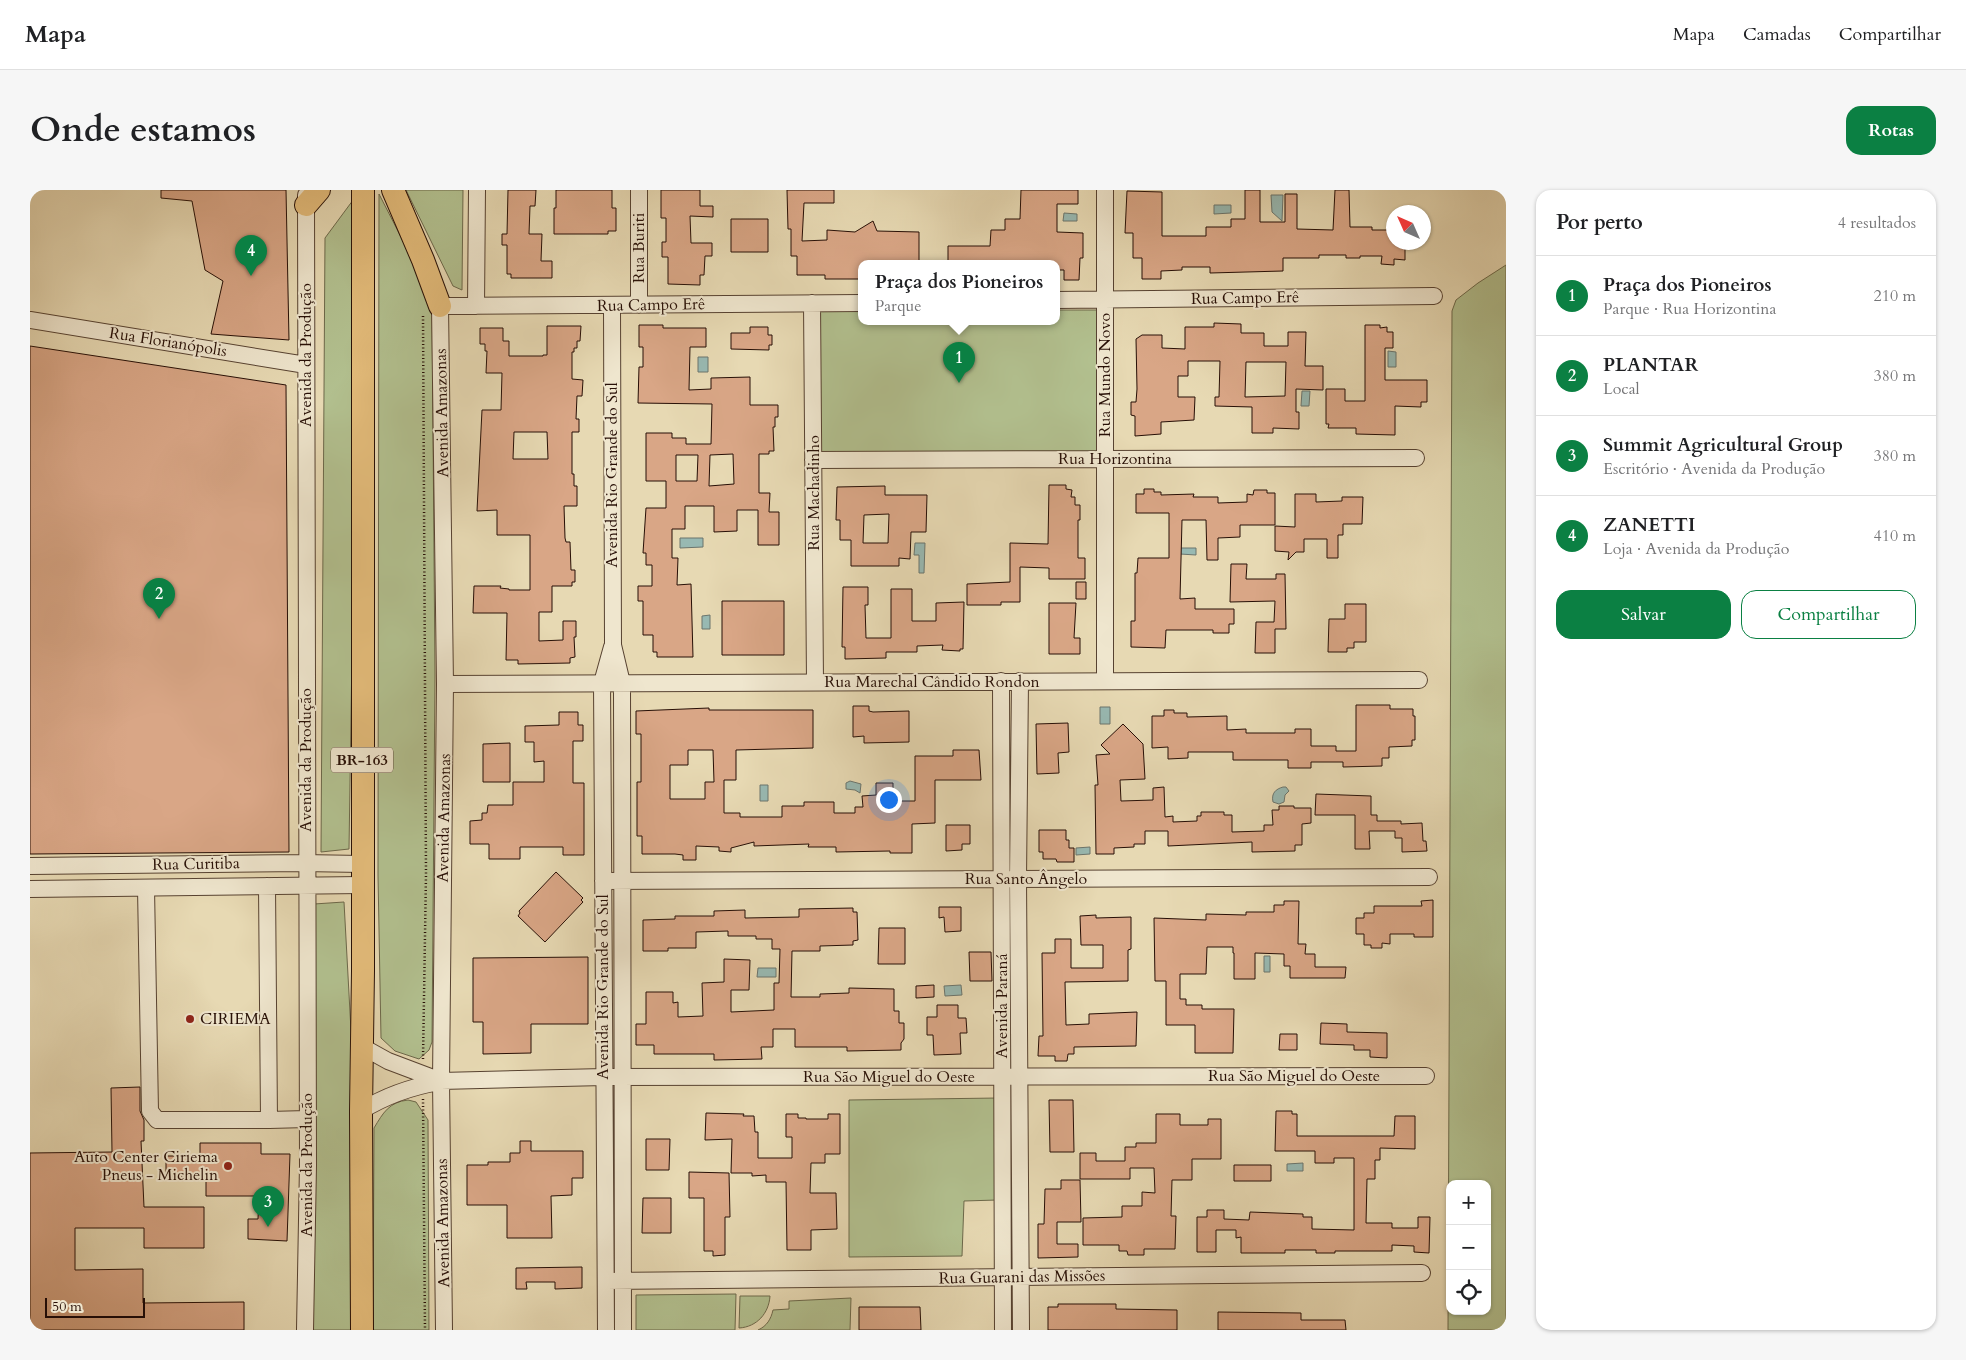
<!DOCTYPE html>
<html lang="pt">
<head>
<meta charset="utf-8">
<style>
  :root { --surface:#fff; --page:#f6f6f6; --text:#202124; --muted:#757577; --line:#e0e0e0; --accent:#0b8043 }
  body { margin:0; font-family:Cardo,serif; background:var(--page); color:var(--text) }
  .controls { position:absolute; right:15px; bottom:15px; display:grid; overflow:hidden; border-radius:10px; box-shadow:0 1px 4px #0004 }
  .controls button { width:45px; height:45px; display:grid; place-items:center; padding:0; border:0; border-bottom:1px solid var(--line); background:var(--surface); color:var(--text); font:25px sans-serif }
  .compass { position:absolute; left:1356px; top:15px; width:45px; height:45px; border-radius:50%; background:var(--surface); box-shadow:0 1px 4px #0004; rotate:315deg }
  .scale { position:absolute; left:15px; bottom:12px; width:100px; box-sizing:border-box; padding-left:5px; border:2px solid #270f06; border-top:0; font-size:14px; line-height:18px; white-space:nowrap; color:#270f06; -webkit-text-stroke:4px #efe6ce; paint-order:stroke }
  .you { position:absolute; left:858px; top:609px; width:18px; height:18px; margin:-12px; border:4px solid #fff; border-radius:50%; background:#1a73e8; box-shadow:0 0 0 8px #1a73e833 }
  .badge { display:grid; place-items:center; width:32px; height:32px; border-radius:50%; background:var(--accent); color:#fff; font-size:16px; font-weight:700 }
  .pin { position:absolute; translate:-50% -41px; filter:drop-shadow(0 1px 2px #0008) }
  .pin::after { content:''; position:absolute; top:26px; width:18px; height:15px; background:inherit; clip-path:polygon(0 0,100% 0,50% 100%) }
  .popup { position:absolute; left:828px; top:70px; width:202px; height:65px; box-sizing:border-box; display:grid; place-content:center; border-radius:10px; background:var(--surface); filter:drop-shadow(0 1px 4px #0005); font-size:16px; white-space:nowrap; color:var(--muted) }
  .popup b { font-size:19px; color:var(--text) }
  .popup::after { content:''; position:absolute; left:50%; top:100%; margin-left:-10px; border:10px solid transparent; border-top-color:var(--surface) }
  .list { margin:0; padding:0; list-style:none }
  h2 { display:flex; justify-content:space-between; align-items:center; height:65px; margin:0; padding:0 20px; font-size:21px }
  h2 small { font-size:16px; font-weight:400; color:var(--muted) }
  .list li { display:grid; grid-template-columns:32px 1fr auto; gap:15px; align-items:center; box-sizing:border-box; height:80px; padding:0 20px; border-top:1px solid var(--line) }
  .list b { display:block; font-size:19px; white-space:nowrap }
  .list p { margin:0; font-size:16px; white-space:nowrap; color:var(--muted) }
  .list em { font-size:16px; font-style:normal; color:var(--muted) }
  .actions { display:flex; gap:10px; padding:15px 20px }
  .actions a { flex:1; padding:11px 0; border:1px solid var(--accent); border-radius:15px; text-align:center; font-size:18px; color:var(--accent) }
  .actions .main { background:var(--accent); color:#fff }
  .icon { flex:none; width:28px; height:28px; fill:none; stroke:currentColor; stroke-width:2; stroke-linecap:round; stroke-linejoin:round }
  .map { position:relative; flex:none; width:1476px; height:1140px; overflow:hidden; border-radius:15px }
  header { display:flex; align-items:center; gap:30px; box-sizing:border-box; height:70px; padding:0 25px; background:var(--surface); border-bottom:1px solid var(--line) }
  header strong { font-size:24px }
  nav { display:flex; gap:28px; margin-inline-start:auto; font-size:18px }
  .intro { display:flex; align-items:center; justify-content:space-between; box-sizing:border-box; height:120px; padding:0 30px }
  h1 { margin:0; font-size:35px }
  .button { padding:12px 22px; border-radius:15px; background:var(--accent); color:#fff; font-size:18px; font-weight:700 }
  main { display:flex; gap:30px; padding:0 30px }
  aside { flex:1; background:var(--surface); border-radius:15px; box-shadow:0 1px 4px #0004 }
  .map>svg:first-child { display:block }
  .green { fill:#b2c08f; stroke:#6c684a; fill-rule:evenodd }
  .water { fill:#98b9b2; stroke:#6b756d }
  .building { fill:#d9a686; stroke:#270f06; fill-rule:evenodd }
  .lines { fill:none; stroke-linecap:round; stroke-linejoin:round }
  .minor-casing { stroke:#574231; stroke-width:18 }
  .highway-casing { stroke:#270f06; stroke-width:24 }
  .path { stroke:#270f06; stroke-width:2.5; stroke-dasharray:1 2.5; stroke-linecap:butt }
  .minor { stroke:#efe6ce; stroke-width:16 }
  .highway { stroke:#e4bc7a; stroke-width:22 }
  .poi-dot { fill:#8f2418; stroke:#efe6ce; stroke-width:2 }
  .labels { text-anchor:middle; dominant-baseline:central; stroke-width:4; stroke-linejoin:round; paint-order:stroke }
  .shield { fill:#efe6ce; stroke:#635042; stroke-width:1 }
  .shield-label { font-size:15px; font-weight:bold; fill:#270f06 }
  .street-label { font-size:16px; fill:#270f06; stroke:#efe6ce }
  .poi-label { font-size:16px; fill:#270f06; stroke:#efe6ce; text-anchor:start }
</style>
</head>
<body>
<header>
<strong>Mapa</strong>
<nav><a>Mapa</a><a>Camadas</a><a>Compartilhar</a></nav>
</header>
<div class="intro"><h1>Onde estamos</h1><a class="button">Rotas</a></div>
<main>
<div class="map">
<svg width="1476" height="1140" viewBox="0 0 1476 1140">
  <rect width="100%" height="100%" fill="#e7d9b3"/>
  <filter id="stains"><feTurbulence type="fractalNoise" baseFrequency=".004" numOctaves="4"/><feColorMatrix values="0 0 0 0 .2 0 0 0 0 .09 0 0 0 0 .02 0 0 0 .5 -.17"/></filter>
  <radialGradient id="worn" r=".72"><stop offset=".6" stop-color="#630" stop-opacity="0"/><stop offset="1" stop-color="#630" stop-opacity=".3"/></radialGradient>
  <!-- green -->
  <path class="green" d="M376 0H433L432 100 423 96Z
    M329 2 319 659 291 662 295 48Z
    M349 4 389 82 402 114 405 486 402 852 399 860 389 869 365 861 351 848 348 685Z
    M1476 75V1140H1418L1422 121 1426 110 1448 93ZM1420 994H1457V1121H1420Z
    M786 118 831 119 832 132H1026L1027 120H1071L1072 266H787Z
    M314 712 322 859V1140H281L284 714Z
    M968 908 967 1010 934 1011 932 1066 819 1067V910Z
    M378 910 386 912 398 930 399 1140H343L344 938C353 923 359 912 378 910Z
    M706 1104 705 1140H606V1105Z
    M710 1106H740C739 1123 727 1137 709 1138Z
    M821 1108 820 1140H728C737 1136 741 1129 743 1120L759 1119V1111Z"/>
  <!-- water -->
  <path class="water" d="M1241 5H1253L1252 31 1242 22Z
    M1201 15V23L1184 24V15Z
    M1034 23 1047 24V31H1033Z
    M1358 161 1366 162V177H1358Z
    M668 167H678V182H668Z
    M1272 201H1280L1279 216H1271Z
    M650 348H673V357L650 358Z
    M885 353H895L894 383H889V365H884Z
    M1150 358H1166V365L1150 364Z
    M680 425V439H672V426Z
    M1070 517H1080V534H1070Z
    M820 591 831 594 830 603 825 600 816 599V593Z
    M730 595H738V611H730Z
    M1253 597H1256L1259 601 1255 605 1254 612 1249 614 1243 612C1241 603 1246 599 1253 597Z
    M1060 657V664L1046 665V658Z
    M1234 766H1240V782H1234Z
    M728 778H746V787H727Z
    M931 795 932 805 915 806 914 796Z
    M1273 973V981H1257V974Z"/>
  <!-- building -->
  <path class="building" d="M131 0H256L259 150 181 144 193 91 175 80 162 11 131 8Z
    M478 0H506L505 16H500L499 44H512L511 71H522V88H481V84H477V55H472V44H477Z
    M526 0H582V18H586V41H578V44H524V18H526Z
    M631 0H670V16H683V27L660 26 661 53H682V66H675L674 85H670V95L638 94V67H632V52H636V28H631Z
    M757 0H804V13H774L772 51 797 50V40L825 42 843 31 847 41 889 42V74H832V89H795V85H767V66H761V39H758Z
    M991 0H1048V14H1027V42L1053 43V68H1050L1049 90H1034V80H1026V74H918V56H960L961 40H975V29H990Z
    M1215 0H1230V32H1255V4H1267V39L1303 40 1305 0H1319L1320 37H1342V40H1364V52H1375V70L1364 69V75L1351 74 1352 66H1330V68H1316V65H1289V68H1253V81L1180 83V77H1152V80L1131 81V89H1112V68H1103V43H1095L1097 1 1132 2V46H1176V37H1201V29H1215Z
    M701 29H738V62H701Z
    M1184 133 1211 134V143H1234V156H1258V142H1276L1275 176H1293V200L1266 199V222H1269V239L1243 238V243H1222V217L1185 216V207H1189L1190 171H1158V186H1148V207H1165L1164 230 1131 232V244L1105 246V226L1101 225V212H1106L1107 199 1106 149 1112 145H1132V158L1155 159V137H1184ZM1216 172H1256L1255 206 1215 207Z
    M609 135H633V138H676V157H660L659 200 681 199V188L720 187V215H748V227H745V237H743L744 261H739V264H729V303H740L739 322H749V355H728V320H707V341L684 342V316H655V339H642V368H648L647 395 661 394 663 467H627V462H623V445H613V411H608V396H622V375H616V363H613L616 318H636V291H616V243H642V248H656V254H681L682 214 608 213 609 177H613V157H609ZM703 264 704 294 679 296 680 265ZM646 265H668L667 291H646Z
    M1335 135H1350V138L1357 137V142H1363V158H1355V190H1397V212H1391V217L1365 216V245L1326 244V238H1298L1299 234H1296V199H1315V211H1335Z
    M517 136H551L550 151H547V158H544V162H542V189L553 190 552 206H547L546 229H549V242H542V284H544V296H547V316H534L535 348 536 352H540L541 380H545V392H542V396H522V422H509V451L533 450V431H546V447H544L545 467 540 468V473L488 474V470H476L477 423H443L444 396H471L470 398 479 399V400H500V345H467V320L447 321 452 220H471L472 183H456L457 161H455V154H450V138H473V151H479V166H513V165H517ZM484 242H517L518 269H483Z
    M720 137H738V145H742V155H739V160L701 159V143H720Z
    M0 156 256 195 259 662 0 664Z
    M1019 295H1036V299L1042 300 1041 307H1045V315H1050V330H1048V368H1055V389H1019V378L990 377V412H971V415H937V394L980 392V353L1018 354Z
    M855 296V305H897L896 342H881L880 369 869 368V376H821V350H810V330H806L807 297ZM859 324 858 353H833L834 325Z
    M1114 299H1124V302H1131V305L1164 304 1163 307H1188V313L1217 312V304L1223 305 1224 300H1237V303H1245V335H1210V347L1188 348V370H1177L1176 330H1152L1150 409 1165 408V419H1204V434H1199V443H1183V440H1136L1135 458 1101 457V431H1105V383H1107L1108 368H1139V323H1106V304H1114Z
    M1265 304H1286V312L1312 311V307H1333L1332 334H1313V345H1308V368H1297V349H1274V362H1266L1258 370 1259 362 1245 361V336L1265 337Z
    M1201 374H1217L1216 389H1246V384H1255L1256 439H1245V463H1225L1226 432H1244L1245 411 1200 412Z
    M1046 392H1056V409H1046Z
    M813 397H838V415H835L836 448H861V399H882V431H906V413L934 412 933 459H930V461L912 460 913 455 887 456V462H856V468L815 469V457H812Z
    M692 411H754V465H692Z
    M1019 413H1046L1044 448H1050V464H1019Z
    M1315 414H1336V452H1324V458H1317V462H1298L1299 429H1315Z
    M1326 515H1360V519H1383V526H1385V550H1382V556L1359 557V568H1352V576L1313 577V572H1281V578H1258V570H1203V562H1158V568L1138 569V557L1122 558V526H1134V520H1144V523H1157V527L1197 526V540L1216 539V543H1265V539H1281V556H1306V561H1326Z
    M823 516H839V521L843 522 879 521V552L834 553V546L823 547Z
    M679 518V520H783V558L706 560V590H694V623H710V627H752V616H774V612H804V623H825V617H833L832 606 846 605V593H863V611H885V566H923V560H949L951 590H905V633L882 634V663H860V661L806 662V657H778L779 654 724 656V652L701 658V662L689 661V657L666 656V670H653V665L645 664H612V646H607V592H611V544H606V521ZM658 560H683L684 592H675V609H640V575H658Z
    M529 522H548V535H553V551H543V593H554V665H533V657H490V669H459V654H440V631L452 630V623H457L458 615H483V592H514V571L504 572V552H495V536L529 535Z
    M1038 533 1039 562 1028 563 1029 583 1007 584 1006 534Z
    M1093 534 1113 554 1115 589 1090 590 1091 611 1123 610V598L1134 597 1135 627 1143 626V632L1167 631V626H1171V622H1194V625H1202V642L1234 641V635H1243L1242 620H1249V616H1264V618H1281V633L1272 634V655H1265V661L1222 662V652L1138 656V641H1115V654H1104V657L1084 658V664H1066L1065 595H1068L1066 565 1080 564 1071 555Z
    M480 553V592H453V554Z
    M1286 604 1341 606V625H1347V631H1371V634L1392 633 1393 651H1396L1397 661 1372 662V648H1365V641H1339L1340 659H1325V625H1285Z
    M916 635H940V654H932V660L916 661Z
    M1009 640H1036V650H1039V658H1044V672H1027L1026 669H1013V662H1009Z
    M526 682 553 708 551 710 553 712 515 752 488 726 490 723 489 721Z
    M1403 710V747H1384V744H1360V754L1352 753V758H1341V755H1334V744H1326V728H1334V723H1344V716H1392L1391 711Z
    M1254 711H1269L1268 754H1276L1275 764H1285V777H1316L1315 788H1260V776H1254V764L1225 763V789H1204V763H1203V757H1177L1176 784H1150V809H1156V815H1172V819H1204L1203 863H1165V835H1136V791H1125L1124 728 1176 730V724L1216 725V722H1244V715H1254Z
    M909 717H931V741L915 742 914 727 909 728Z
    M823 718V722H827L828 750 823 751V755L790 756V761H762L761 807H790V804L819 803V798L864 799V821H869V833H874V849L871 853V860L817 861V857H765V839H743V857H731L732 869 684 870V864H624V855H606V834H616V802H643V813L648 812V827L673 826 672 793 694 792V769L720 770 719 800H701V822L744 820V793H749L750 759H742V749H726V746H698V741L666 742V758H638V761H613V730L645 729V726H684V721L715 720V728L769 727V719Z
    M1066 725V728L1101 727V759L1098 760V791L1035 792 1036 835 1059 834V824L1107 822 1106 856 1044 857V864H1038L1037 871H1025V866H1008L1009 846H1013L1012 763H1025V749H1041V778H1073V755H1051L1050 726Z
    M849 738H875V774H848Z
    M939 762H961L962 791H940Z
    M558 767V834H501V863L453 864V832H443V768Z
    M904 795V807L886 808V796Z
    M907 815H928V828H936L937 843H930L931 864 904 865 903 845H897V827H907Z
    M1291 833 1317 834V842L1357 843V868L1340 867V860H1324V855L1290 854Z
    M1250 844H1267V860H1249Z
    M110 897V921L114 930V951H111L114 1017H174V1058H114V1038H45V1080L113 1079V1113L214 1112V1140H0V963L82 962 81 898Z
    M1019 910H1043L1044 962H1020Z
    M1246 921H1262V924H1267V946H1364L1365 926H1385V959L1350 958V970H1345V989H1337L1336 1033H1362V1038H1388V1027H1400L1399 1063 1384 1062V1056L1362 1055V1061H1305V1063H1286V1060H1255V1063H1211V1047L1206 1048V1040H1186V1062H1167V1027H1177V1020H1194V1029L1219 1030 1220 1022 1273 1024V1027H1282V1039L1324 1040V968H1304V973H1285V961H1245Z
    M676 923 714 924 713 926H724L725 942H728V968H762V947H756V924H768V928H776V929H798V924H810V964H795V973H781L780 1003H806L807 1039 781 1040V1060H757L756 992H736V985L722 986V983H701L702 949 675 950Z
    M1126 924H1150V935H1178V929H1191V969H1162V990H1142L1141 1026H1146L1145 1059H1114V1065H1098L1097 1061H1089V1055H1053V1028L1092 1027V1016H1112V1002L1125 1003 1124 978H1100V989H1050V963H1066V971H1095V957H1106V953H1126Z
    M616 949H640L639 980H616Z
    M490 951H501V961H553V988H542V1005L521 1006 522 1048H477V1015H437V975H458V972H480V963H490Z
    M170 953H231V964H260L257 1051 218 1049V1029H228L229 1006H176V986H136V966H170Z
    M1204 975H1241V991H1204Z
    M659 982 699 983 700 1027H695V1065L683 1066V1061H674V1008H659Z
    M1031 990H1050L1051 1032H1027V1054H1048V1067L1008 1068V1034H1014L1015 999H1031Z
    M613 1008H641V1043H612Z
    M552 1077V1098L525 1099V1092H496L497 1099H486V1078Z
    M1028 1114H1086V1119L1147 1120V1140H1018V1117H1028Z
    M829 1117H890L891 1140H829Z
    M1188 1122 1271 1123V1130H1315L1316 1140H1188Z"/>
  <g class="lines">
    <defs>
      <path id="minor" d="M1075 0V491
        M1026 110 1404 106
        M782 113 785 492
        M609 115V0
        M446 116 447 0
        M582 116 583 455 592 493 593 1140
        M0 130 276 175
        M783 270 1386 268
        M971 491 973 1140
        M990 491 988 689 991 1140
        M415 494 1389 490
        M0 676 272 673 332 674
        M573 691 1399 687
        M116 698 120 921 127 930H239L237 696
        M0 699 332 695
        M331 856 358 871 411 891 574 887 1396 886
        M331 921C355 906 380 897 409 892
        M239 930 277 929
        M576 1091 1392 1083
        M275 1140 278 975 276 5
        M414 1140 411 891 415 494 410 116 832 113
        M576 1140 572 493 582 457"/>
      <path id="highway" d="M363 0 393 70 410 116
        M276 15 289 0
        M332 1140 331 921 333 781V0"/>
    </defs>
    <!-- minor casing -->
    <use href="#minor" class="minor-casing"/>
    <!-- highway casing -->
    <use href="#highway" class="highway-casing"/>
    <!-- path -->
    <path class="path" d="M393 869 396 684 393 124
      M393 909 395 1140"/>
    <!-- minor -->
    <use href="#minor" class="minor"/>
    <!-- highway -->
    <use href="#highway" class="highway"/>
  </g>
  <!-- markers -->
  <g class="poi-dot">
    <circle cx="160" cy="829" r="5"/>
    <circle cx="198" cy="976" r="5"/>
  </g>
  <g class="labels">
    <!-- shield labels -->
    <rect class="shield" x="301" y="557.5" width="62" height="25" rx="4"/>
    <g class="shield-label">
      <text x="332" y="570">BR-163</text>
    </g>
    <!-- street labels -->
    <g class="street-label">
      <text transform="translate(609 58) rotate(-90)">Rua Buriti</text>
      <text transform="translate(1215 108) rotate(-1)">Rua Campo Erê</text>
      <text transform="translate(621 115) rotate(-1)">Rua Campo Erê</text>
      <text transform="translate(138 152) rotate(9)">Rua Florianópolis</text>
      <text transform="translate(276 165) rotate(-90)">Avenida da Produção</text>
      <text transform="translate(1075 185) rotate(-90)">Rua Mundo Novo</text>
      <text transform="translate(412 223) rotate(-91)">Avenida Amazonas</text>
      <text x="1085" y="269">Rua Horizontina</text>
      <text transform="translate(582 285) rotate(-90)">Avenida Rio Grande do Sul</text>
      <text transform="translate(784 303) rotate(-90)">Rua Machadinho</text>
      <text x="902" y="492">Rua Marechal Cândido Rondon</text>
      <text transform="translate(276 570) rotate(-90)">Avenida da Produção</text>
      <text transform="translate(414 628) rotate(-89)">Avenida Amazonas</text>
      <text transform="translate(166 674) rotate(-1)">Rua Curitiba</text>
      <text x="996" y="689">Rua Santo Ângelo</text>
      <text transform="translate(573 797) rotate(-90)">Avenida Rio Grande do Sul</text>
      <text transform="translate(972 816) rotate(-90)">Avenida Paraná</text>
      <text x="1264" y="886">Rua São Miguel do Oeste</text>
      <text x="859" y="887">Rua São Miguel do Oeste</text>
      <text transform="translate(277 975) rotate(-90)">Avenida da Produção</text>
      <text transform="translate(413 1033) rotate(-91)">Avenida Amazonas</text>
      <text transform="translate(992 1087) rotate(-1)">Rua Guarani das Missões</text>
    </g>
    <!-- poi labels -->
    <g class="poi-label">
      <text x="170" y="829">CIRIEMA</text>
      <text x="188" y="967" text-anchor="end">Auto Center Ciriema<tspan x="188" dy="18">Pneus - Michelin</tspan></text>
    </g>
  </g>
  <rect width="100%" height="100%" filter="url(#stains)"/>
  <rect width="100%" height="100%" fill="url(#worn)"/>
</svg>
<div class="controls">
<button>+</button>
<button>−</button>
<button><svg class="icon" aria-label="locate" viewBox="0 0 24 24"><circle cx="12" cy="12" r="6"/><path d="M12 2v4M12 18v4M2 12h4M18 12h4"/></svg></button>
</div>
<svg class="compass" viewBox="-18 -18 36 36"><path d="M0-13l5 13h-10z" fill="#e53935"/><path d="M0 13l5-13h-10z" fill="#757577"/></svg>
<div class="scale">50 m</div>
<div class="you"></div>
<div class="pin badge" style="left:929px;top:193px">1</div>
<div class="popup"><b>Praça dos Pioneiros</b>Parque</div>
<div class="pin badge" style="left:129px;top:429px">2</div>
<div class="pin badge" style="left:238px;top:1037px">3</div>
<div class="pin badge" style="left:221px;top:86px">4</div>
</div>
<aside>
<h2>Por perto<small>4 resultados</small></h2>
<ul class="list">
<li><span class="badge">1</span><div><b>Praça dos Pioneiros</b><p>Parque · Rua Horizontina</p></div><em>210 m</em></li>
<li><span class="badge">2</span><div><b>PLANTAR</b><p>Local</p></div><em>380 m</em></li>
<li><span class="badge">3</span><div><b>Summit Agricultural Group</b><p>Escritório · Avenida da Produção</p></div><em>380 m</em></li>
<li><span class="badge">4</span><div><b>ZANETTI</b><p>Loja · Avenida da Produção</p></div><em>410 m</em></li>
</ul>
<div class="actions"><a class="main">Salvar</a><a>Compartilhar</a></div>
</aside>
</main>
</body>
</html>
